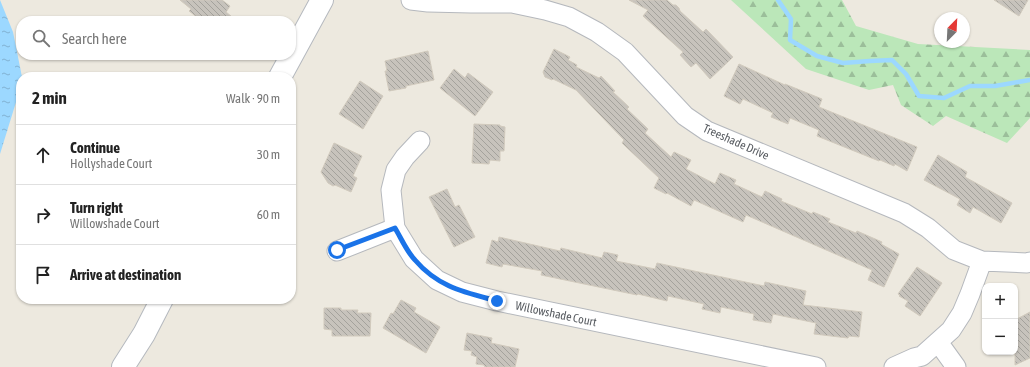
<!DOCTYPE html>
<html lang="en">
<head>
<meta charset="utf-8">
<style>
  :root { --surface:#fff; --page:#f2f2f2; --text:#222; --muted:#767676; --line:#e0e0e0 }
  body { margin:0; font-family:"Asap Condensed",sans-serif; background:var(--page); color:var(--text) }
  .controls { position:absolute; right:12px; bottom:12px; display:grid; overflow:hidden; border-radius:8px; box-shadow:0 1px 3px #0004 }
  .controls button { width:36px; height:36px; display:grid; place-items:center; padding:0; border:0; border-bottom:1px solid var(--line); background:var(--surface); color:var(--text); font:20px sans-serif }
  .compass { position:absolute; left:934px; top:12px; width:36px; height:36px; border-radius:50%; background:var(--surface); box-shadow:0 1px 3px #0004; rotate:24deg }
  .stop { position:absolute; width:12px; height:12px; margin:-9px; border:3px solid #1a73e8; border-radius:50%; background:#fff }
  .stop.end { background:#1a73e8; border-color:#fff; box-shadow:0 1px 4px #0008 }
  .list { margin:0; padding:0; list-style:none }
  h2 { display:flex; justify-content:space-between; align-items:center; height:52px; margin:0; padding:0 16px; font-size:17px }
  h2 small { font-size:13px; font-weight:400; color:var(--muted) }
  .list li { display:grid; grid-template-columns:26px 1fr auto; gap:12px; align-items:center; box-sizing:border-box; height:60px; padding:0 16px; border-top:1px solid var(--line) }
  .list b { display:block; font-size:15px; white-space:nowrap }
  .list p { margin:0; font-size:13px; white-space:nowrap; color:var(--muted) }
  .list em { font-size:13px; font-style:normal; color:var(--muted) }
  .icon { flex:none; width:22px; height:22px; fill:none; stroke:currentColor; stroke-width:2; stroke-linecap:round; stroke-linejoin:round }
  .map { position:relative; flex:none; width:1030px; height:367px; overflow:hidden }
  .search { position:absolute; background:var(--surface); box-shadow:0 1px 3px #0004; left:16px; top:16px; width:280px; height:44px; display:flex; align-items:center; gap:10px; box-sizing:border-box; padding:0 14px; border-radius:16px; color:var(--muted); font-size:15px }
  .panel { position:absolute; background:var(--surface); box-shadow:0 1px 3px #0004; left:16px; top:72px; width:280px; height:232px; border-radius:16px }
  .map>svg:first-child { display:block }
  .forest { fill:url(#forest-firs) }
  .water { fill:url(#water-ripples) }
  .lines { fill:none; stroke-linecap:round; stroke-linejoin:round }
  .stream { stroke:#9cd8ff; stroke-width:4.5 }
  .building { fill:url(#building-back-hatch); stroke:#d1cabd }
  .minor-casing { stroke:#b5b8bd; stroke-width:21 }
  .secondary-casing { stroke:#b5b9bf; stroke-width:24 }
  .minor { stroke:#fff; stroke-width:19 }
  .secondary { stroke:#fff; stroke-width:22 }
  .route { stroke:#1a73e8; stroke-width:5 }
  .labels { text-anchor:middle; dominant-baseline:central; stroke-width:3; stroke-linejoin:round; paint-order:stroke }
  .street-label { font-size:12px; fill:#585c61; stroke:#fff }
</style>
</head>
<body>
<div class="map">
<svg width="1030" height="367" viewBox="0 0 1030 367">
  <defs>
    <pattern id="forest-firs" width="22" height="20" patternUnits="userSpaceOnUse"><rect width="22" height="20" fill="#bbe7b9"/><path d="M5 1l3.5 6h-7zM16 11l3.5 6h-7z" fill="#9bbe9a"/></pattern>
    <pattern id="water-ripples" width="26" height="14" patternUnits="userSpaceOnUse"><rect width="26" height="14" fill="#9cd8ff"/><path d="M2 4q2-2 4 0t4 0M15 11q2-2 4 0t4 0" fill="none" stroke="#82b2d2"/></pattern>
    <pattern id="building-back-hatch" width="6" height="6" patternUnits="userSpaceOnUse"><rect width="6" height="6" fill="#c7c3bc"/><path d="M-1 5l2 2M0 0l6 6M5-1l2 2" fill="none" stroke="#a4a29c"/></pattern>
  </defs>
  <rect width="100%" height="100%" fill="#ede9df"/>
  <!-- forest -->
  <path class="forest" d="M731 0H842L856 26 918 44 1030 50V118L1007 143 946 116 933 126 901 105 893 85 869 90 806 69Z"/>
  <!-- water -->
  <path class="water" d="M0 0 13 32 22 77 21 86 0 154Z"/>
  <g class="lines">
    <!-- stream -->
    <path class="stream" d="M778 0 791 19 790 40 817 56 843 63 870 61 892 60 906 74 919 96 944 98 970 86H995L1030 80"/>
  </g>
  <!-- building -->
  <path class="building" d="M180 0H222L230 6 226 12 237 21H202L189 11 191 9Z
    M629 0H667L673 5H676L679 8 680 11 703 32 706 29 733 57 710 79 696 63 691 67 680 55 683 52 643 16 648 10Z
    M994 0H1028L1019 16Z
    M554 49 570 57 568 60 577 65 576 67 599 78 601 76 615 91 613 92 629 107 627 109 648 129 645 133 671 157 674 152 691 160 686 169 715 184 720 173 736 180 734 184 762 197 765 191 782 199 781 201 812 214 813 212 830 219 828 222 856 233 857 231 882 242 881 244 899 254 884 287 868 280 872 270 840 256 746 215 743 222 694 200 691 206 667 193 666 194 654 188 659 178 622 143 624 140 576 90 553 79 552 80 545 77 543 72Z
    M428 51 434 80 406 86V88L389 91 385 71H387L385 61Z
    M739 64 785 85V84L822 99 819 107 917 147 907 171 895 164 894 166 880 160 879 161 817 136 819 130 790 118 788 124 771 117 773 113 743 99 740 104 724 96Z
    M454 69 465 78 468 73 493 92 475 116 440 88Z
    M360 81 383 96 363 129 339 114Z
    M474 124 500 125V126L505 127 504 151H500V161L490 160 489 164 472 163Z
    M334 143 362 156 353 176 357 178 351 192 335 185 333 186 328 183 321 172Z
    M938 155 967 172 965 177 1012 203 1001 223 973 207 970 213 957 205 960 199 924 180Z
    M447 189 455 207 459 205 475 237 454 247 429 197Z
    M499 237 560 251 561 248 602 258 604 252 618 255 616 261 655 269 657 263 764 286 765 282 806 291 803 305 862 312 859 337 849 336 848 338 814 334 816 323 773 314 771 323 753 320 754 314 721 307 720 313 702 309 704 304 668 296 667 301 638 294 637 295 541 275 542 271 503 264 502 267 486 263 492 240 498 242Z
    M917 267 942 283 920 316 905 306 908 301 899 296 900 295 898 294Z
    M401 300 416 308 414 312 440 327 426 353 383 328 391 313 393 314Z
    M324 308H341V310H358L357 313H371L370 336H332V330L324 329Z
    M1030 312V358L1015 365V320Z
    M467 333 492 338 491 343 519 349 515 367H485L484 365 476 364 477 357 471 355 472 351 464 350Z"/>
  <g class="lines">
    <defs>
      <path id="minor" d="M411 0 428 2 471 3H512L545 10 569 17 597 32 625 52 685 116 707 131 904 213 928 228 954 250 982 261 1027 263 1030 262
        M420 141 405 157 396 170 391 190 395 228 414 259 437 280 462 292 497 301 816 367
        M337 251 395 228
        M938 342 956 367
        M894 367 914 358 922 356 951 330 962 313 970 294 982 261"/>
      <path id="secondary" d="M280 77 322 0
        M123 367 144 334 162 299"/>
    </defs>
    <!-- minor casing -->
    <use href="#minor" class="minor-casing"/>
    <!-- secondary casing -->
    <use href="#secondary" class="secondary-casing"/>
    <!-- minor -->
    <use href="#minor" class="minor"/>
    <!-- secondary -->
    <use href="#secondary" class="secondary"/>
  </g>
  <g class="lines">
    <!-- route -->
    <path class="route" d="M337 250 395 228C401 238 407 252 415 260 438 287 464 292 497 301"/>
  </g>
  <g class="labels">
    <!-- street labels -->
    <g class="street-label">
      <text transform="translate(736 142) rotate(24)">Treeshade Drive</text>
      <text transform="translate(556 314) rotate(12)">Willowshade Court</text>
    </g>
  </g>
</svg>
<div class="controls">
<button>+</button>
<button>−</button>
</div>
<svg class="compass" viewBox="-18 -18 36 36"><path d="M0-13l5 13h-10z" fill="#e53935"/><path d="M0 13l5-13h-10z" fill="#767676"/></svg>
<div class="stop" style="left:337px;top:250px"></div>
<div class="stop end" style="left:497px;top:301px"></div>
<div class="search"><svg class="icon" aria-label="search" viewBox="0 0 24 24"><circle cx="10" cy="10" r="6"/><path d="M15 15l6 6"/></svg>Search here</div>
<section class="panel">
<h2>2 min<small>Walk · 90 m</small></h2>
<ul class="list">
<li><svg class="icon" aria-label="ahead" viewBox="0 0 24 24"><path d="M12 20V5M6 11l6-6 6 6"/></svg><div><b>Continue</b><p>Hollyshade Court</p></div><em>30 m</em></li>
<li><svg class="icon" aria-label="right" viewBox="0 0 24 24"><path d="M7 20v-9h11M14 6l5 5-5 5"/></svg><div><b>Turn right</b><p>Willowshade Court</p></div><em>60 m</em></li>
<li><svg class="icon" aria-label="arrive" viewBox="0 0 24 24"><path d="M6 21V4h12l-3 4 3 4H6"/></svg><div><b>Arrive at destination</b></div></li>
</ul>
</section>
</div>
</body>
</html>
